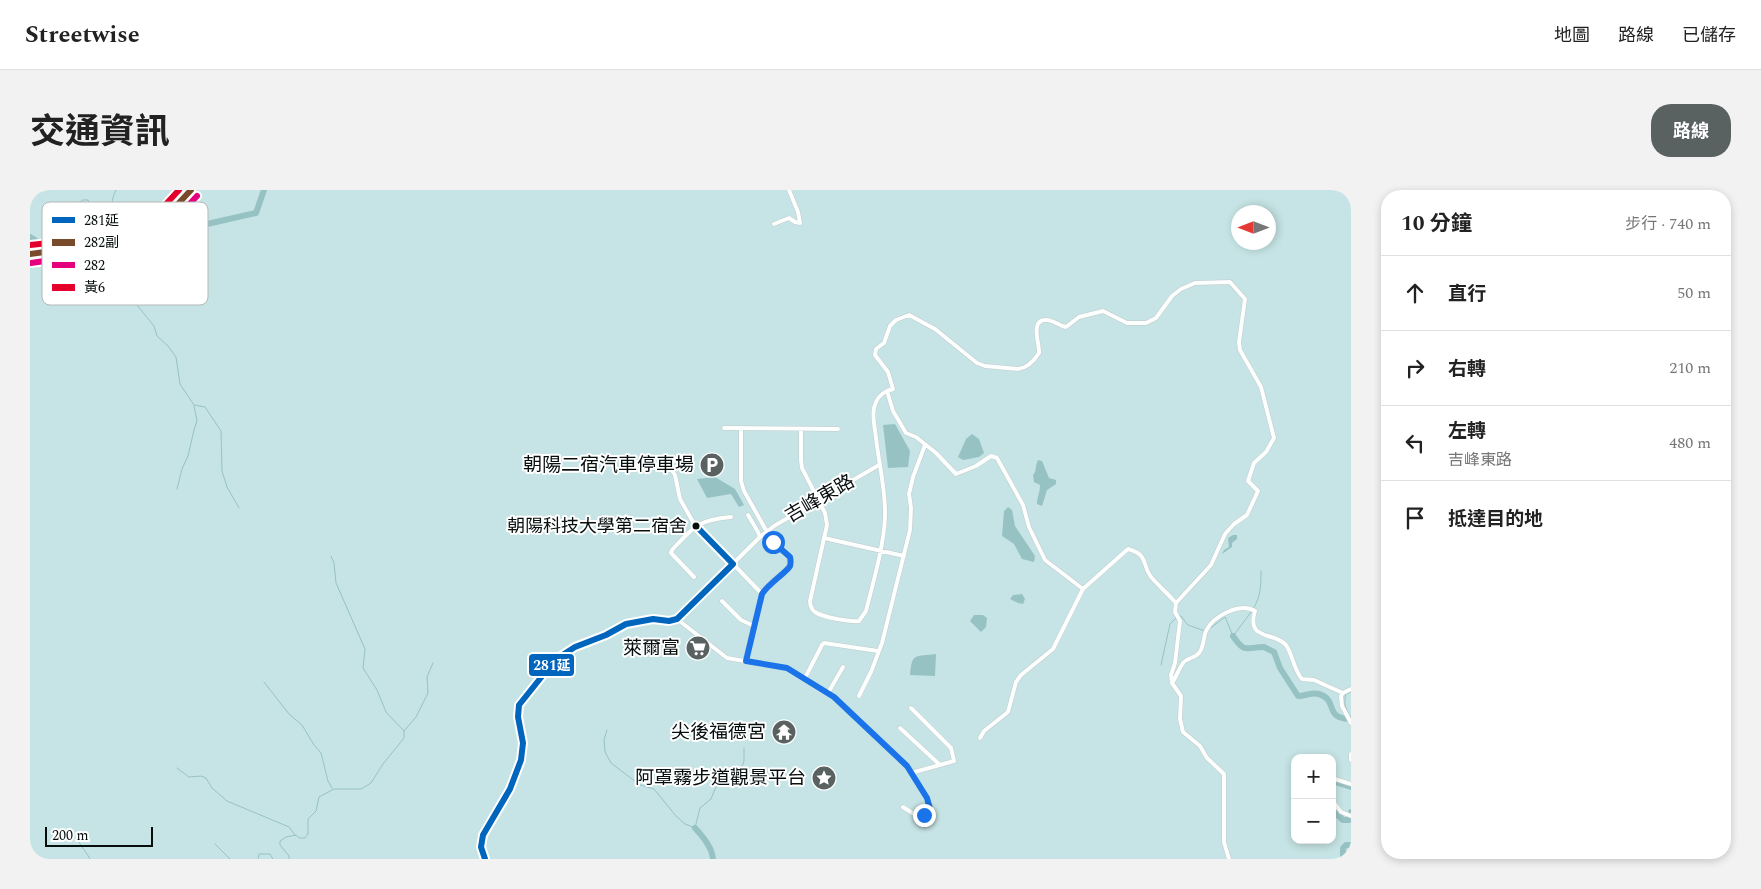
<!DOCTYPE html>
<html lang="zh-TW">
<head>
<meta charset="utf-8">
<style>
  :root { --surface:#fff; --page:#f2f2f2; --text:#222; --muted:#767676; --line:#e0e0e0; --accent:#596161 }
  body { margin:0; font-family:Spectral,"Noto Sans TC",serif; background:var(--page); color:var(--text) }
  .controls { position:absolute; right:15px; bottom:15px; display:grid; overflow:hidden; border-radius:10px; box-shadow:0 2px 8px #0003 }
  .controls button { width:45px; height:45px; display:grid; place-items:center; padding:0; border:0; border-bottom:1px solid var(--line); background:var(--surface); color:var(--text); font:25px sans-serif }
  .compass { position:absolute; left:1201px; top:15px; width:45px; height:45px; border-radius:50%; background:var(--surface); box-shadow:0 2px 8px #0003; rotate:270deg }
  .scale { position:absolute; left:15px; bottom:12px; width:108px; box-sizing:border-box; padding-left:5px; border:2px solid #070e0e; border-top:0; font-size:14px; line-height:18px; white-space:nowrap; color:#070e0e; -webkit-text-stroke:4px #fff; paint-order:stroke }
  .stop { position:absolute; width:15px; height:15px; margin:-11px; border:4px solid #1a73e8; border-radius:50%; background:#fff }
  .stop.end { background:#1a73e8; border-color:#fff; box-shadow:0 1px 5px #0008 }
  .list { margin:0; padding:0; list-style:none }
  h2 { display:flex; justify-content:space-between; align-items:center; height:65px; margin:0; padding:0 20px; font-size:21px }
  h2 small { font-size:16px; font-weight:400; color:var(--muted) }
  .list li { display:grid; grid-template-columns:32px 1fr auto; gap:15px; align-items:center; box-sizing:border-box; height:75px; padding:0 20px; border-top:1px solid var(--line) }
  .list b { display:block; font-size:19px; white-space:nowrap }
  .list p { margin:0; font-size:16px; white-space:nowrap; color:var(--muted) }
  .list em { font-size:16px; font-style:normal; color:var(--muted) }
  .icon { flex:none; width:28px; height:28px; fill:none; stroke:currentColor; stroke-width:2; stroke-linecap:round; stroke-linejoin:round }
  .map { position:relative; flex:none; width:1321px; height:669px; overflow:hidden; border-radius:20px }
  header { display:flex; align-items:center; gap:30px; box-sizing:border-box; height:70px; padding:0 25px; background:var(--surface); border-bottom:1px solid var(--line) }
  header strong { font-size:24px }
  nav { display:flex; gap:28px; margin-inline-start:auto; font-size:18px }
  .intro { display:flex; align-items:center; justify-content:space-between; box-sizing:border-box; height:120px; padding:0 30px }
  h1 { margin:0; font-size:35px }
  .button { padding:12px 22px; border-radius:20px; background:var(--accent); color:#fff; font-size:18px; font-weight:700 }
  main { display:flex; gap:30px; padding:0 30px }
  aside { flex:1; background:var(--surface); border-radius:20px; box-shadow:0 2px 8px #0003 }
  .map>svg:first-child { display:block }
  .green { fill:#c6e4e5; fill-rule:evenodd }
  .water { fill:#97c2c3 }
  .lines { fill:none; stroke-linecap:round; stroke-linejoin:round }
  .stream { stroke:#97c2c3; stroke-width:1 }
  .river { stroke:#97c2c3; stroke-width:6 }
  .street-casing { stroke:#c2caca; stroke-width:5 }
  .secondary-casing { stroke:#c2caca; stroke-width:7 }
  .street { stroke:#fdfefe; stroke-width:4 }
  .secondary { stroke:#fdfefe; stroke-width:5.5 }
  .bus-1-casing { stroke:#fff; stroke-width:10 }
  .bus-2-casing { stroke:#fff; stroke-width:10 }
  .bus-3-casing { stroke:#fff; stroke-width:10 }
  .bus-4-casing { stroke:#fff; stroke-width:10 }
  .bus-1 { stroke:#0065bd; stroke-width:6 }
  .bus-2 { stroke:#7a4b2a; stroke-width:6 }
  .bus-3 { stroke:#e5007d; stroke-width:6 }
  .bus-4 { stroke:#e4002b; stroke-width:6 }
  .route { stroke:#1a73e8; stroke-width:6 }
  .bus-dot { fill:#070e0e; stroke:#fff; stroke-width:2 }
  .labels { text-anchor:middle; dominant-baseline:central; stroke-width:4; stroke-linejoin:round; paint-order:stroke }
  .bus-label { font-size:18px; fill:#070e0e; stroke:#fff; text-anchor:end }
  .poi-label { font-size:19px; fill:#070e0e; stroke:#fff; text-anchor:end }
  .street-label { font-size:19px; fill:#070e0e; stroke:#fff }
  .key { fill:#fff; stroke:#b5b7b7; stroke-width:1 }
  .key-label { font-size:14px; fill:#070e0e }
  .line-badge { stroke:#fff; stroke-width:2 }
  .badge-label { font-size:14px; text-anchor:middle; font-weight:bold; fill:#fff }
</style>
</head>
<body>
<header>
<strong>Streetwise</strong>
<nav><a>地圖</a><a>路線</a><a>已儲存</a></nav>
</header>
<div class="intro"><h1>交通資訊</h1><a class="button">路線</a></div>
<main>
<div class="map">
<svg width="1321" height="669" viewBox="0 0 1321 669">
  <rect width="100%" height="100%" fill="#f1fafa"/>
  <!-- green -->
  <path class="green" d="M0 0H1321V669H0ZM1208 22H1238V52H1208ZM1265 568H1302V650H1265Z"/>
  <!-- water -->
  <path class="water" d="M865 234 880 261 878 277 858 278 853 235Z
    M942 244 949 249 954 263 949 267 933 270 928 267 936 249Z
    M1008 270 1012 271 1019 288 1026 290V294L1017 300 1012 316 1007 314C1007 307 1010 303 1010 295L1004 292 1003 285C1007 281 1005 275 1008 270Z
    M685 287 705 299 714 315 709 317 701 304 677 308 667 289Z
    M978 317 982 320 985 336 1005 366 1004 372 992 369 984 354 972 346 974 321Z
    M1203 345H1207V349L1202 353V357L1192 364 1194 360 1199 357 1198 348Z
    M992 404 995 409 993 414 988 413 980 409 983 405Z
    M944 425H953L957 428 956 437 951 442 940 431Z
    M906 464 905 486 880 485C882 462 885 467 906 464Z"/>
  <g class="lines">
    <!-- stream -->
    <path class="stream" d="M9 56C39 46 43 45 48 13L53 10H58L68 29 74 33 80 29C82 19 81 9 86 0
      M94 84 98 104 124 136 127 146 138 156 146 167 150 194 164 215 175 217 191 241 192 281 197 297 209 318
      M147 299 152 279 158 266 164 240 167 231 164 216
      M1223 419C1231 406 1231 396 1231 381
      M1149 426H1151L1158 435 1175 441
      M1178 440 1195 427 1203 446
      M1204 445 1221 422
      M1131 475 1140 434 1146 428
      M234 492 259 524 272 535 284 555 291 563 298 591 302 598
      M1321 502 1316 504C1313 514 1316 519 1321 528
      M577 540 574 550 575 562 581 573 610 595 624 599 646 626 655 634 665 638 670 618 681 609 685 599 689 593 710 582 714 571V558
      M374 541 386 527 398 503 397 487 403 473
      M147 578 159 587 171 586 176 588 182 598 197 611 259 637 265 645
      M46 642C47 654 55 659 60 669
      M185 654 200 669
      M228 669 229 664H240L243 669
      M259 669V666L250 655V651L256 647 266 645 269 648H275L278 644V629L286 621 289 607 304 599H331L341 593 353 574 374 548V541L356 522 347 500 333 478 335 459 306 393 304 373 301 366"/>
    <!-- river -->
    <path class="river" d="M0 47 5 50 25 76 42 109 63 108 77 100 94 84 137 50 151 43 177 34 226 23 234 0
      M1203 446C1215 464 1216 457 1234 457L1244 462 1250 478 1268 506C1275 506 1282 502 1289 504 1309 510 1293 529 1321 529
      M1302 591 1321 597
      M1302 620 1313 630H1319L1321 622
      M665 638C673 647 682 657 683 669
      M1313 669V658L1316 655H1321"/>
    <defs>
      <path id="street" d="M133 29 138 36 155 68
        M744 34 759 28 765 32 770 33 768 22 759 0
        M857 201 863 199 858 182 845 165 846 159 854 153 860 136 866 130 879 125 905 139 947 173 955 176 988 179C997 178 1004 171 1009 163 1010 155 999 128 1017 130 1023 130 1029 136 1036 137L1049 127 1073 121 1097 133H1116L1126 128 1142 106 1151 99 1165 93 1200 92 1215 109 1209 152 1210 160 1231 197 1244 248 1236 262 1224 273 1218 291 1228 301 1217 325 1204 334 1195 344 1181 375 1146 413 1145 422 1150 431 1145 473 1141 485 1142 493 1151 506 1150 529 1153 542 1170 556 1177 568 1194 584V652L1199 669
        M694 238 808 239
        M711 238V291L714 301 737 342
        M771 239V270L772 278 795 323 797 335 780 411C780 415 781 419 785 422 792 427 819 432 829 431L836 421C843 393 854 355 855 327 856 301 849 275 846 248 845 238 842 228 844 218 846 209 850 204 857 201L863 221 876 243 886 247 906 263 926 284 946 276 961 266 967 268 993 315 999 337 1015 370 1053 399
        M594 277 635 276 641 279 645 285 650 309 663 332 732 404
        M718 325 728 342 730 347
        M794 348 874 366
        M664 387 641 363 642 360C664 336 668 330 701 327
        M692 411 711 430 724 436
        M647 429 697 468 757 478 804 507 877 576 897 608 900 619 898 622 894 625H889L884 624 873 617
        M715 471 732 404C734 400 736 397 739 394 747 386 762 381 760 367L743 352
        M775 488 792 455 794 453 848 461
        M1142 493C1146 487 1149 479 1153 473 1157 468 1165 468 1169 463 1174 457 1173 448 1176 441 1183 426 1210 412 1225 421 1216 450 1243 442 1255 454 1262 461 1263 479 1272 489L1284 490 1313 503
        M1321 499 1313 503 1311 506 1312 516 1321 533
        M798 503 813 477
        M829 506 841 482 852 453 880 340 881 318 879 304 883 287 895 255
        M881 518 921 558 924 571 881 583
        M870 538 910 575
        M950 548 954 541 978 522 986 492 991 485 1023 459 1053 399 1098 359C1119 365 1111 373 1121 387 1129 396 1138 404 1146 413
        M1321 564V570
        M1302 590 1305 589 1321 594
        M1302 610 1311 622 1321 626
        M455 669C450 661 450 654 453 645L480 599 491 570 493 553 488 527 489 515 517 480 531 466 545 457 576 445 596 434 623 429 639 431 647 429 730 347 744 336 849 275
        M1316 669V665L1321 664"/>
      <path id="secondary" d="M0 64 44 58 55 66 64 87 74 89 82 85 161 0"/>
    </defs>
    <!-- street casing -->
    <use href="#street" class="street-casing"/>
    <!-- secondary casing -->
    <use href="#secondary" class="secondary-casing"/>
    <!-- street -->
    <use href="#street" class="street"/>
    <!-- secondary -->
    <use href="#secondary" class="secondary"/>
    <defs>
      <path id="bus-1" d="M666 336 703 374
        M455 669 451 657 453 645 480 599 491 570 493 553 488 527 489 515 517 480 531 466 545 457 576 445 596 434 623 429 639 431 647 429 703 374"/>
      <path id="bus-2" d="M0 64 44 58 55 66 64 87 74 89 82 85 161 0"/>
      <path id="bus-3" d="M1 73 42 67 48 72 58 94C70 99 78 98 88 91L167 6"/>
      <path id="bus-4" d="M0 55 47 50 62 61 70 79 77 78 149 0"/>
    </defs>
    <!-- bus-1 casing -->
    <use href="#bus-1" class="bus-1-casing"/>
    <!-- bus-2 casing -->
    <use href="#bus-2" class="bus-2-casing"/>
    <!-- bus-3 casing -->
    <use href="#bus-3" class="bus-3-casing"/>
    <!-- bus-4 casing -->
    <use href="#bus-4" class="bus-4-casing"/>
    <!-- bus-1 -->
    <use href="#bus-1" class="bus-1"/>
    <!-- bus-2 -->
    <use href="#bus-2" class="bus-2"/>
    <!-- bus-3 -->
    <use href="#bus-3" class="bus-3"/>
    <!-- bus-4 -->
    <use href="#bus-4" class="bus-4"/>
  </g>
  <g class="lines">
    <!-- route -->
    <path class="route" d="M743 352 760 367C761 371 761 372 760 376 756 383 739 393 732 404L716 471 757 478 804 507 877 576 897 608 900 619 898 622 894 625"/>
  </g>
  <!-- icons -->
  <defs>
    <symbol id="parking-disc" viewBox="-11 -11 22 22"><circle r="9.5" fill="#596161" stroke="#fff"/><path d="M-3.5-5.5H1a3.5 3.5 0 0 1 0 7H-1V5.5H-3.5ZM-1-3.4V-.6H.8a1.4 1.4 0 0 0 0-2.8Z" fill="#fff"/></symbol>
    <symbol id="supermarket-disc" viewBox="-11 -11 22 22"><circle r="9.5" fill="#596161" stroke="#fff"/><path d="M-6-5.5h2.5l.6 2H6L4.5 2H-2.5L-4.4-4H-6ZM-1.5 3.2a1.3 1.3 0 1 0 .1 0ZM3 3.2a1.3 1.3 0 1 0 .1 0Z" fill="#fff"/></symbol>
    <symbol id="temple-disc" viewBox="-11 -11 22 22"><circle r="9.5" fill="#596161" stroke="#fff"/><path d="M0-6L5-2H3V0L6.5 2.5H4V6H1.5V3h-3V6H-4V2.5H-6.5L-3 0V-2H-5Z" fill="#fff"/></symbol>
    <symbol id="sight-disc" viewBox="-11 -11 22 22"><circle r="9.5" fill="#596161" stroke="#fff"/><path d="M0-6L1.8-2.2L6-1.7L2.9 1.2L3.7 5.4L0 3.3L-3.7 5.4L-2.9 1.2L-6-1.7L-1.8-2.2Z" fill="#fff"/></symbol>
  </defs>
  <g fill-rule="evenodd">
    <use href="#parking-disc" x="668" y="261" width="28" height="28"/>
    <use href="#supermarket-disc" x="654" y="444" width="28" height="28"/>
    <use href="#temple-disc" x="740" y="528" width="28" height="28"/>
    <use href="#sight-disc" x="780" y="574" width="28" height="28"/>
  </g>
  <!-- markers -->
  <circle class="bus-dot" cx="666" cy="336" r="4.5"/>
  <g class="labels">
    <!-- bus labels -->
    <g class="bus-label">
      <text x="657" y="336">朝陽科技大學第二宿舍</text>
    </g>
    <!-- poi labels -->
    <g class="poi-label">
      <text x="664" y="275">朝陽二宿汽車停車場</text>
      <text x="650" y="458">萊爾富</text>
      <text x="736" y="542">尖後福德宮</text>
      <text x="776" y="588">阿罩霧步道觀景平台</text>
    </g>
    <!-- street labels -->
    <g class="street-label">
      <text transform="translate(790 309) rotate(-30)">吉峰東路</text>
    </g>
  </g>
  <!-- legend -->
  <rect x="12" y="12" width="166" height="103" rx="8" class="key"/>
  <rect x="22" y="27" width="23" height="6" fill="#0065bd"/>
  <rect x="22" y="49" width="23" height="7" fill="#7a4b2a"/>
  <rect x="22" y="72" width="23" height="6" fill="#e5007d"/>
  <rect x="22" y="94" width="23" height="7" fill="#e4002b"/>
  <g class="key-label">
    <text x="54" y="35">281延</text>
    <text x="54" y="57">282副</text>
    <text x="54" y="80">282</text>
    <text x="54" y="102">黃6</text>
  </g>
  <rect class="line-badge" x="498" y="463" width="47" height="24" rx="5" fill="#0065bd"/>
  <g class="badge-label">
    <text x="522" y="480">281延</text>
  </g>
</svg>
<div class="controls">
<button>+</button>
<button>−</button>
</div>
<svg class="compass" viewBox="-18 -18 36 36"><path d="M0-13l5 13h-10z" fill="#e53935"/><path d="M0 13l5-13h-10z" fill="#767676"/></svg>
<div class="scale">200 m</div>
<div class="stop" style="left:743px;top:352px"></div>
<div class="stop end" style="left:894px;top:625px"></div>
</div>
<aside>
<h2>10 分鐘<small>步行 · 740 m</small></h2>
<ul class="list">
<li><svg class="icon" aria-label="ahead" viewBox="0 0 24 24"><path d="M12 20V5M6 11l6-6 6 6"/></svg><div><b>直行</b></div><em>50 m</em></li>
<li><svg class="icon" aria-label="right" viewBox="0 0 24 24"><path d="M7 20v-9h11M14 6l5 5-5 5"/></svg><div><b>右轉</b></div><em>210 m</em></li>
<li><svg class="icon" aria-label="left" viewBox="0 0 24 24"><path d="M17 20v-9H6M10 6l-5 5 5 5"/></svg><div><b>左轉</b><p>吉峰東路</p></div><em>480 m</em></li>
<li><svg class="icon" aria-label="arrive" viewBox="0 0 24 24"><path d="M6 21V4h12l-3 4 3 4H6"/></svg><div><b>抵達目的地</b></div></li>
</ul>
</aside>
</main>
</body>
</html>
